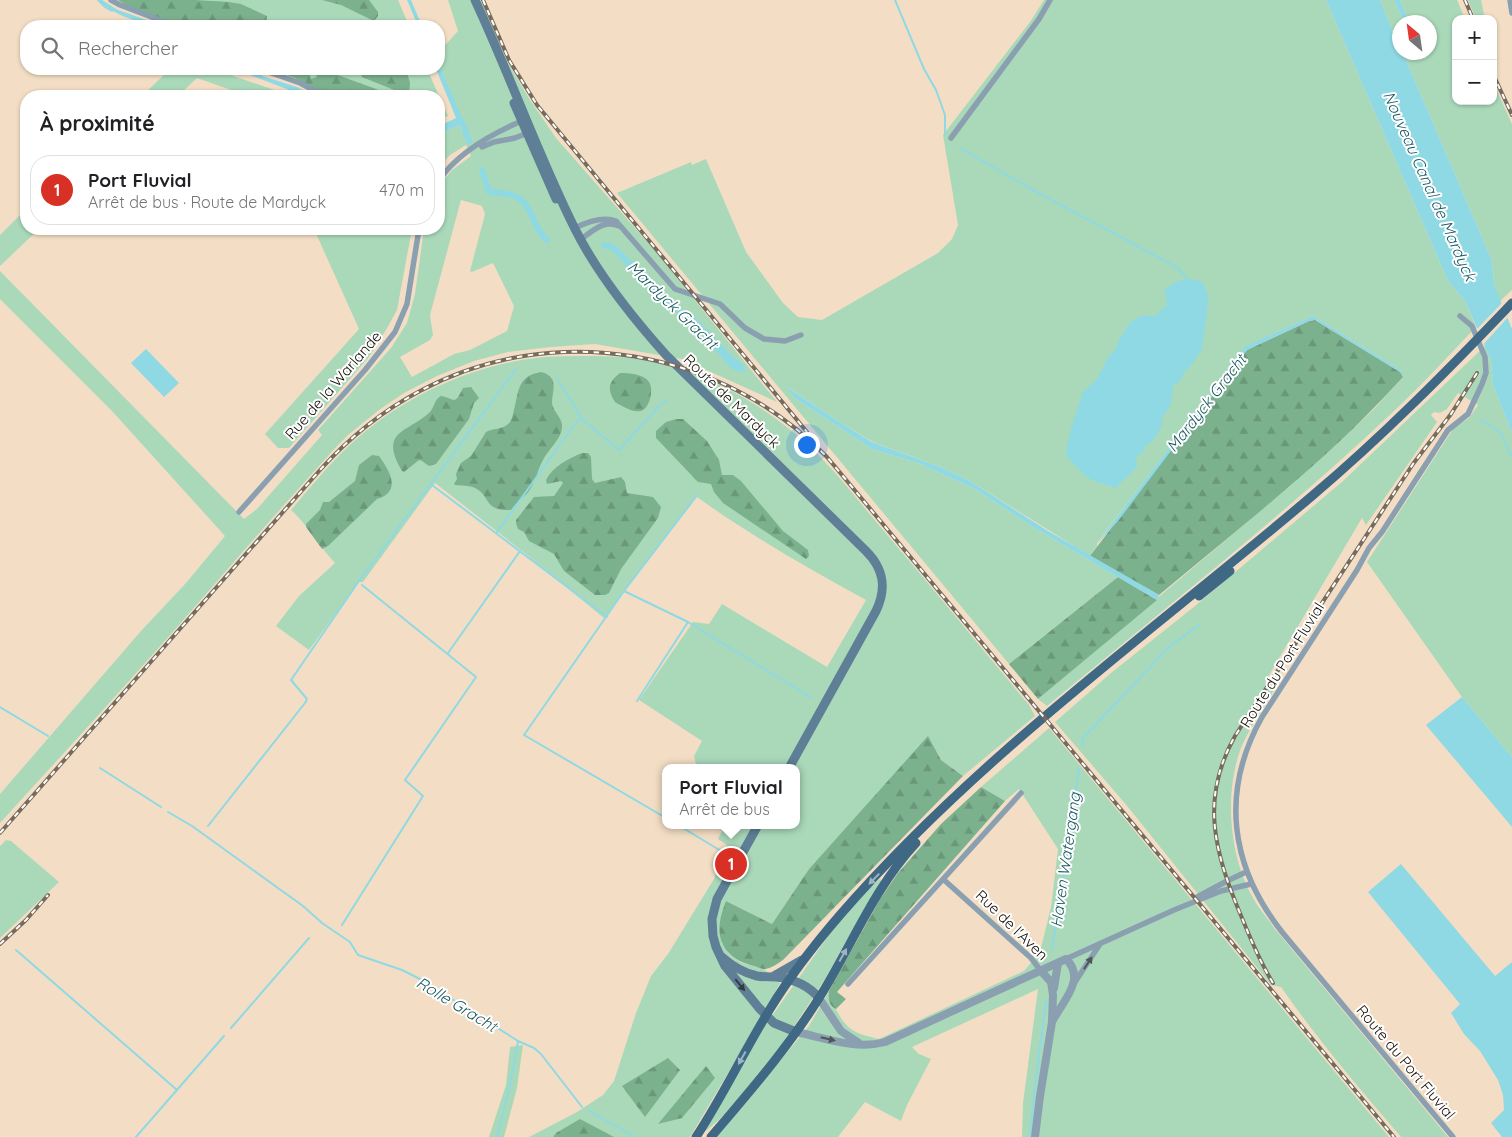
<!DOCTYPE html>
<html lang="fr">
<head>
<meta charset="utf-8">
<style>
  :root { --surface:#fff; --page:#f2f2f2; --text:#202124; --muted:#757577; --line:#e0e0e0; --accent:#d93025 }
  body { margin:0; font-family:Quicksand,sans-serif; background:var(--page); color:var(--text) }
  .controls { position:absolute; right:15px; top:15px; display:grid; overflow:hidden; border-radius:10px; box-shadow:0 1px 4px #0004 }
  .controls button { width:45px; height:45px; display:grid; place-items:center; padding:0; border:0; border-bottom:1px solid var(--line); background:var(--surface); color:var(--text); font:25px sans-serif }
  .compass { position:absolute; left:1392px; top:15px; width:45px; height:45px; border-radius:50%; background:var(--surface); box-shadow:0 1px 4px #0004; rotate:331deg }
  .you { position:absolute; left:806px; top:444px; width:18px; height:18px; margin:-12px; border:4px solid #fff; border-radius:50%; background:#1a73e8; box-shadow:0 0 0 8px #1a73e833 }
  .badge { display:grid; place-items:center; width:32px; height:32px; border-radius:50%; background:var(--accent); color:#fff; font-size:16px; font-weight:700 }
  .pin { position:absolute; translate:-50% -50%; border:2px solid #fff; box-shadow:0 1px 5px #0006 }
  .popup { position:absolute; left:662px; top:764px; width:138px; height:65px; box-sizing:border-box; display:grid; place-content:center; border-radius:10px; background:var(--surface); filter:drop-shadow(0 1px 4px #0005); font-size:16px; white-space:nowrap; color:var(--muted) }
  .popup b { font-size:19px; color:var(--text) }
  .popup::after { content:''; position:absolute; left:50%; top:100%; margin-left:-10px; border:10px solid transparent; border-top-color:var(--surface) }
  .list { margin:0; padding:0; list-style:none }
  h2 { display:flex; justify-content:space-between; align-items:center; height:65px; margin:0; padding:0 20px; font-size:21px }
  h2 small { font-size:16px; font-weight:400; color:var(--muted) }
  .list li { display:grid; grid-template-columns:32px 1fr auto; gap:15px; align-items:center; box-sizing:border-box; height:70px; margin:0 10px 10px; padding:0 10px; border:1px solid var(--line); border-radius:20px }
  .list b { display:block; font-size:19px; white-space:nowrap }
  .list p { margin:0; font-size:16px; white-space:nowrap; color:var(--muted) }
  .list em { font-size:16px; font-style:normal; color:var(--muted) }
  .icon { flex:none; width:28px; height:28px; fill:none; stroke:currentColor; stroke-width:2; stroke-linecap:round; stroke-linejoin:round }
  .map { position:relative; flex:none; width:1512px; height:1137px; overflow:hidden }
  .search { position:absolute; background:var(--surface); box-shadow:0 1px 4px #0004; left:20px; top:20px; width:425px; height:55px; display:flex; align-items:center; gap:12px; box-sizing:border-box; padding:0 18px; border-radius:20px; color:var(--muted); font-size:19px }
  .panel { position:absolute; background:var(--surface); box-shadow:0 1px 4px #0004; left:20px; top:90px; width:425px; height:145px; border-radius:20px }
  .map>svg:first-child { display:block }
  .grass { fill:#aad9ba; fill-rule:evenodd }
  .forest { fill:url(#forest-firs) }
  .water { fill:#8ed9e3 }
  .pier { fill:#f3dec5 }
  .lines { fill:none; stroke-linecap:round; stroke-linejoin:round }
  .stream { stroke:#8ed9e3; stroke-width:2 }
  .canal { stroke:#8ed9e3; stroke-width:6 }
  .minor { stroke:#8a9faf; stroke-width:5.5 }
  .tertiary { stroke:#8a9faf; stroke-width:8 }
  .secondary { stroke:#5f7f96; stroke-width:9 }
  .primary { stroke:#3f6884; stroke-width:9 }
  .rail-casing { stroke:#776b5b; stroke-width:4 }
  .rail { stroke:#fff; stroke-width:2; stroke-dasharray:5.5; stroke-linecap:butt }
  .oneway { fill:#9fb4c2 }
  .oneway2 { fill:#4f565a }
  .oneway3 { fill:#323b40 }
  .labels { text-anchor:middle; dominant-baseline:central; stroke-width:4; stroke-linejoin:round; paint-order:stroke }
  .street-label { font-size:15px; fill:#140e06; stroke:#fff }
  .water-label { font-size:16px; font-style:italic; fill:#195960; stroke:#fff }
</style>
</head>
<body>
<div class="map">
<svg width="1512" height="1137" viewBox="0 0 1512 1137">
  <defs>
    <pattern id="forest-firs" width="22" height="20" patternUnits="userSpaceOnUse" patternTransform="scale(1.25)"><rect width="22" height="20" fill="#7cb18e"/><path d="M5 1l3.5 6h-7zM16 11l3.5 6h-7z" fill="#6a9779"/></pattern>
  </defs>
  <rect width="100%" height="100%" fill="#f3dec5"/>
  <!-- grass -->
  <path class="grass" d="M118 0H398L409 26H180Z
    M448 0H481L508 63 530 100 556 138 656 252 777 402 682 359 595 344 551 347 508 352 474 361 437 376 404 393 379 410 348 435 337 446C295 492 254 539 213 586 144 666 72 744 0 823V794L141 631 186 583 225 536 112 411 0 299V271L244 519 257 509 322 435 318 430 391 348 407 323 415 294 424 229H439V186L452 170 471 156 466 145 450 155 439 167V134L460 125 462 131 466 129 439 64V52L458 31ZM461 200 482 206 485 214 470 271 472 272 493 263 514 306 507 331 470 350 454 354 412 377 400 357 430 340 433 335 430 315Z
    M1044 0H1326L1448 281 1465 301 1476 327C1449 355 1423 384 1394 411 1284 515 1164 609 1047 706L1038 699 1291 485 1373 410 1403 377 1400 372 1401 370 1313 316 1247 346 1097 543V546L1090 556 970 481 940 467 873 442 838 421 787 387 796 399 872 449 918 463 975 489 1036 529 1118 577 1009 664 617 193 691 162 692 165 706 159 746 252 783 303 798 317 822 320 938 253 952 239 958 225 943 135 1030 22Z
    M1380 0H1394L1404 22H1400L1399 46Z
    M1400 0H1457L1465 19H1456V101H1493V82L1512 124V290L1500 301 1494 284 1492 263 1490 256 1403 53 1430 52V22H1409Z
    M1468 0H1481L1485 19H1476Z
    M170 69H213L292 96H248L197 78 178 96H142Z
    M269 69H427L448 116 439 119V96H328L295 78Z
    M26 209V229H39L0 266V235Z
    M314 229H412L397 310 386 330 369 357 289 448H278L265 434 359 329Z
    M1485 346 1491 360 1493 385 1512 433V757L1462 697 1367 562 1451 432 1454 428 1469 418 1478 405 1458 393 1447 409 1440 413 1434 412 1431 415 1437 422 1366 525 1362 518 1265 682 1275 688C1265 706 1249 729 1241 748 1224 793 1229 856 1253 898 1259 909 1268 919 1275 929L1448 1137H1401C1359 1088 1318 1040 1281 987L1271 985 1128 807 1055 722 1111 673 1195 606 1343 481Z
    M583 356C596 356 609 356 621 357 690 363 759 399 809 446 838 473 863 507 889 537 936 592 982 649 1029 705L1035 716 963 776 941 760 928 737 809 869 772 924 726 901 722 943 730 955 742 963 764 969 780 983 772 999 690 1137H529L577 1112 603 1095 614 1081 636 1013 651 976 668 954 714 879 727 845 718 839 725 825H796V768H697L694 756 702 741 639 700 693 622 709 624 722 604 827 667 866 600C808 568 751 536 697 497L604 618 526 554 435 483 363 582H359L309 650 276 626 299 596 335 563C319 546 308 525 291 510 313 484 335 457 361 435 412 392 479 363 545 357 558 356 571 356 583 356Z
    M1049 728 1389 1137H1022L1023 1103 1038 989 912 1047 919 1054 931 1059 907 1105 901 1121 865 1102 838 1137H716L809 1026 829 991C827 1009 832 1001 837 1011 848 1032 858 1034 879 1039L1024 971 1040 952 1051 907 1058 849 1019 789 1005 801 981 787Z
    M6 840 11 841 59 882 0 938V846Z
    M880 879 882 881C862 910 847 940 830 970 822 984 813 998 804 1011 776 1055 744 1102 702 1134L765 1026 798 979 843 915 859 897Z
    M523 1045 517 1088 504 1137H489L506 1085 510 1047Z"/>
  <!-- forest -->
  <path class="forest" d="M118 0H195L229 2 241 4 267 16 266 26H180L127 6Z
    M322 0H369L378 12V16L374 21 341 5Z
    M269 69H308L311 79 317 77 313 69H346L345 71 335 74 376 89 390 96H328L295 78Z
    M361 69H406L410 83 409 96 362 77 360 73Z
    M1315 320 1400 372 1403 377C1330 458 1243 525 1159 595L1090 556 1247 350 1309 321Z
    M541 372C560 377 552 390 552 403 553 412 563 418 562 427 562 438 548 450 543 460 537 471 536 481 529 491 524 498 516 502 511 510 483 511 492 497 475 488 469 485 461 486 455 485L454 484 457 479 456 474 461 463 471 456 486 432C492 428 502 430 508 424 511 422 512 418 513 414 519 393 516 376 541 372Z
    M620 373C629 373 644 374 649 382 654 389 650 408 641 411 633 413 622 406 615 402 607 390 608 382 620 373Z
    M471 387 479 398 474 403 469 419 436 464 429 466 422 461 419 460 404 472 402 471C378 430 408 433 430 412 435 406 434 400 441 396 456 399 454 406 463 388Z
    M676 419H683L707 441 719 460 722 475H733L741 481 783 531 808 550 809 556 806 559 723 503 714 492 711 484 698 482 656 438V431L666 422Z
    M582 453H588L591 457 592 479 595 483 621 477 625 482 627 493 653 497 661 507 658 518 621 569 609 593 605 595H595L564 571 554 554 529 541 524 532 518 529 516 523V520L534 497 554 496 563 483 561 481 547 484 546 480C553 466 568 459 582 453Z
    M372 455 379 456C390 471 402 492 377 499L328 546 322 549 306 527V524L320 510 323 502H329L355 481 359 465Z
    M1118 577 1157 600 1038 699 1009 664Z
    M928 736 941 760 963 776 783 960C777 964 772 968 765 969 761 969 757 967 754 966 738 962 724 954 720 936 718 923 722 912 726 901L772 924 809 869Z
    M981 787 1005 801 837 992 846 999 836 1009C828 1004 828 1000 829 991L880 899 898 873 941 824Z
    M668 1058 680 1070 645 1117 622 1086Z
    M706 1066 715 1078 682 1118 658 1124Z
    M580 1119 614 1137H553L556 1133Z"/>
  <!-- water -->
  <path class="water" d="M98 0H102L118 10 164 26C145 26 111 14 98 0Z
    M407 0H411L422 26H418Z
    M1326 0H1380L1399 46 1400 52 1403 53 1490 256 1492 263 1494 284 1512 329V433L1493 385 1491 360 1465 301 1448 281Z
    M1394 0H1400L1409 22H1404Z
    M439 64 467 129 463 131 460 125 439 134V126L456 118 436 69H439Z
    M234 69H244L256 73 259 69H263L262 76 297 87 314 96H305Z
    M601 243H611L615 245 649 279 678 306 698 320 732 356 743 364 746 372 738 371 731 368 696 328 638 278 612 250 602 248Z
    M1187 279 1200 281 1203 283 1208 296 1207 312 1202 349 1192 364 1183 374 1181 380 1173 386 1171 404 1162 418V426L1152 442 1147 444 1143 452 1138 455 1136 460 1137 467 1116 488C1104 484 1083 480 1078 467L1074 465 1068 458 1066 451 1071 429 1083 392 1098 378 1108 357 1115 350 1117 344 1129 324 1140 316H1155L1167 305 1165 290C1172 283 1178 281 1187 279Z
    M1313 316 1401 370 1400 372 1315 320 1309 321 1247 350 1118 521 1096 545 1246 346Z
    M146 349 179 383 164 397 131 363Z
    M785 386 838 421 872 442 940 467 970 481 1048 531 1159 595 1157 600 1036 529 975 489 918 463 872 449 796 399Z
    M1462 697 1512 757V827L1426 725Z
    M1401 864 1495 976 1512 962V1137H1502L1491 1123 1504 1110 1503 1095 1498 1080 1480 1051 1464 1034 1451 1013 1460 1004 1368 892Z"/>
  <!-- pier -->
  <path class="pier" d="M1503 302 1509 316 1482 346 1475 331Z"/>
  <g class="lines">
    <!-- stream -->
    <path class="stream" d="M98 0 105 7 112 11
      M895 0 924 69 936 90 945 115V134
      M960 148 1024 185 1178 268 1187 279
      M558 380 582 419 619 450 658 407 667 400
      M1481 420 1500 432 1512 457
      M432 485 607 617
      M497 532 577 421 582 419
      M624 591 688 622 812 698
      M448 653 520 551
      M637 701 688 622
      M0 707 48 736
      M1084 747 1082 739 1169 647 1199 625
      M100 768 161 807
      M168 812 192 826 303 906 322 923 350 942 358 955 402 970 422 980 518 1041 510 1085 497 1137
      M666 818 524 735 624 591 697 495
      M678 825 721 851
      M208 826 305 703 307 699 291 680 359 581 516 369
      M342 925 423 796 405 780 476 677 362 585
      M16 950 177 1090
      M1052 950 1079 769
      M231 1028 309 938
      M518 1041 534 1048 541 1054 582 1107
      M589 1111 635 1137
      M136 1137 224 1036
      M1030 1137 1034 1094 1046 1001"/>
    <!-- canal -->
    <path class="canal" d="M462 122 469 141
      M482 170 489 192C498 193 510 193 517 197 533 206 533 229 547 240"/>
    <!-- minor -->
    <path class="minor" d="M111 0 120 5 175 26
      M1510 0 1512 13
      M260 69 300 83 325 96
      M951 138 1039 19 1050 0
      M482 147 494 142 515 138 530 132
      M439 180C458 153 493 133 524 120
      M575 228C587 222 602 216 616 221L675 289 720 304 745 328 764 339 785 341 801 335
      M581 239C593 231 604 219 619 226
      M239 512 365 370 395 332 407 304 419 229
      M943 879 1031 958 1041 971
      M1197 897 1227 881 1246 872
      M1066 959 1174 910 1221 891 1251 884
      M1075 982 1100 944
      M848 984 1021 793
      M1453 1137 1282 932C1230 866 1220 792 1262 717L1357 570 1369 548 1382 532 1448 430 1468 414 1482 384 1486 373 1485 357 1472 326 1460 316"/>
    <!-- tertiary -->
    <path class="tertiary" d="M1054 988 1058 963
      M819 998 841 1031 859 1043
      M796 1032C825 1038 856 1050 885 1042L1066 959C1087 979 1062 1002 1052 1022
      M1035 1137 1040 1096 1052 1022 1053 995 1051 982 1041 971"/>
    <!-- secondary -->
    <path class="secondary" d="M475 0C510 75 538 155 575 229 598 275 632 317 666 355L866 551C884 569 887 588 876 611L789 768
      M514 103 556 199
      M758 825 717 899 712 919 713 936 716 947 725 966 759 1008 774 1023 796 1032
      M722 957C732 966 744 973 757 976 763 977 770 977 777 977 793 979 808 985 819 998
      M774 976 802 960"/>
    <!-- primary -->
    <path class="primary" d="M1199 596 1230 571
      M696 1137C723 1096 744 1051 770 1009 790 976 815 944 840 915 979 755 1152 632 1312 496 1383 436 1448 370 1512 303
      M711 1137C751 1090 792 1043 824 990 854 940 876 886 916 843"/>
    <defs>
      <path id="rail" d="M483 0 509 60 537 105 807 432
        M1465 0 1473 19
        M1493 74 1512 115
        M0 833 320 470C349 438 382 411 420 391 554 319 722 349 827 457L1394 1137
        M0 944 26 920 48 895
        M1273 983C1260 962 1251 940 1242 918 1215 854 1199 800 1235 736L1413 464 1451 414 1477 373"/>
    </defs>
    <!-- rail casing -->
    <use href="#rail" class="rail-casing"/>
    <!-- rail -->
    <use href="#rail" class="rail"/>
  </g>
  <!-- one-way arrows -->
  <defs><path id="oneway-solid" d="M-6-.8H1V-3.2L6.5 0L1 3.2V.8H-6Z" transform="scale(1.25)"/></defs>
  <g class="oneway">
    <use href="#oneway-solid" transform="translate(874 879) rotate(134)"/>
    <use href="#oneway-solid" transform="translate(843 955) rotate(-61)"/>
    <use href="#oneway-solid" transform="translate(742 1058) rotate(119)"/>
  </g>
  <g class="oneway2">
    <use href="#oneway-solid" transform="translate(1088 963) rotate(-57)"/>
    <use href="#oneway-solid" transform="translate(828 1039) rotate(13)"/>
  </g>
  <use class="oneway3" href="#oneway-solid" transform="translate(740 985) rotate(51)"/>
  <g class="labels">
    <!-- street labels -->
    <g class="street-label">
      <text transform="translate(333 385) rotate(-49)">Rue de la Warlande</text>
      <text transform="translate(732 401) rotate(44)">Route de Mardyck</text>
      <text transform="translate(1282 665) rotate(-58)">Route du Port Fluvial</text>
      <text transform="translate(1012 925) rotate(44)">Rue de l'Aven</text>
      <text transform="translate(1406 1062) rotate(50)">Route du Port Fluvial</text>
    </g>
    <!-- water labels -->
    <g class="water-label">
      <text transform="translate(1430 186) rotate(66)">Nouveau Canal de Mardyck</text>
      <text transform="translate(673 305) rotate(44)">Mardyck Gracht</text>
      <text transform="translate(1206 403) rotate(-52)">Mardyck Gracht</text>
      <text transform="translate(1065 860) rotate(-82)">Haven Watergang</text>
      <text transform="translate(457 1004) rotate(31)">Rolle Gracht</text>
    </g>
  </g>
</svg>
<div class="controls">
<button>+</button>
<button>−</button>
</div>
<svg class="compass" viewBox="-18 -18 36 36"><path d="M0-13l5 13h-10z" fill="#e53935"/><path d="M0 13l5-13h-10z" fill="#757577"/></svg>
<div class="you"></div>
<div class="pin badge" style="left:731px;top:864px">1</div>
<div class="popup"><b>Port Fluvial</b>Arrêt de bus</div>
<div class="search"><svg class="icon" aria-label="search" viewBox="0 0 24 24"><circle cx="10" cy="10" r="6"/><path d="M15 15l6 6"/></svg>Rechercher</div>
<section class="panel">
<h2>À proximité<small></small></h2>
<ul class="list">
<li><span class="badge">1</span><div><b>Port Fluvial</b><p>Arrêt de bus · Route de Mardyck</p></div><em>470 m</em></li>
</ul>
</section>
</div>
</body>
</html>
